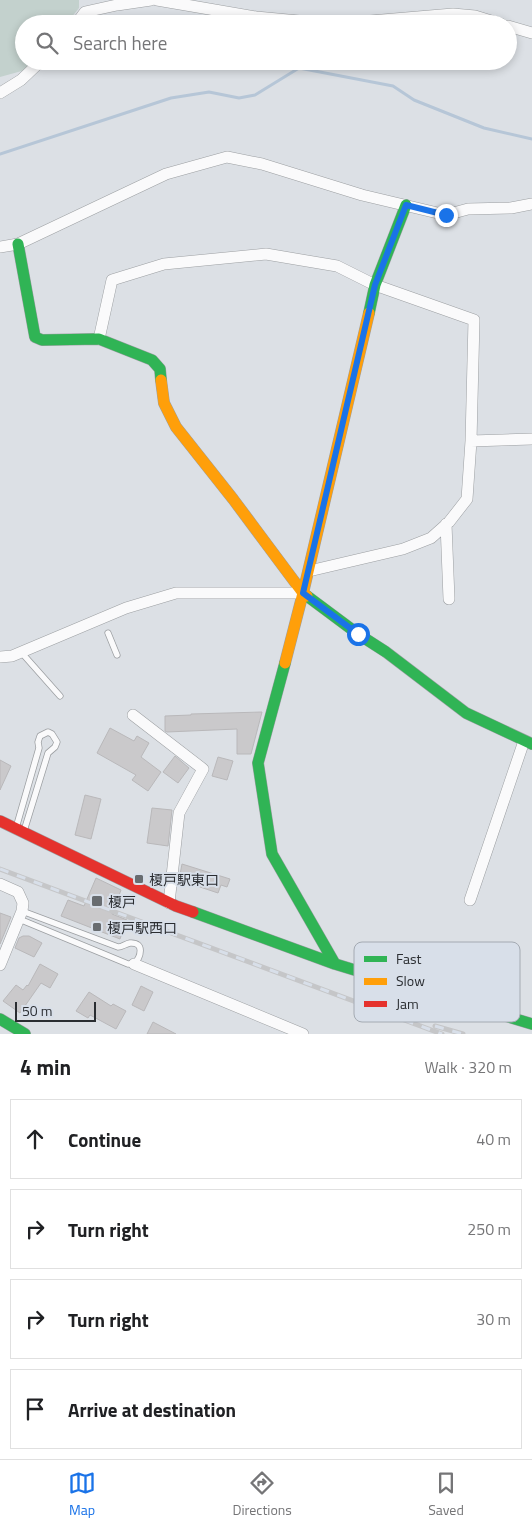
<!DOCTYPE html>
<html lang="en">
<head>
<meta charset="utf-8">
<style>
  :root { --surface:#fff; --page:#f6f6f6; --text:#202124; --muted:#757577; --line:#e0e0e0; --accent:#1a73e8 }
  body { margin:0; font-family:"Titillium Web","Noto Sans JP",sans-serif; background:var(--page); color:var(--text) }
  .scale { position:absolute; left:15px; bottom:12px; width:81px; box-sizing:border-box; padding-left:5px; border:2px solid #2a2d31; border-top:0; font-size:14px; line-height:18px; white-space:nowrap; color:#2a2d31; -webkit-text-stroke:4px #d8dfe9; paint-order:stroke }
  .stop { position:absolute; width:15px; height:15px; margin:-11px; border:4px solid #1a73e8; border-radius:50%; background:#fff }
  .stop.end { background:#1a73e8; border-color:#fff; box-shadow:0 1px 5px #0008 }
  .list { margin:0; padding:0; list-style:none }
  h2 { display:flex; justify-content:space-between; align-items:center; height:65px; margin:0; padding:0 20px; font-size:21px }
  h2 small { font-size:16px; font-weight:400; color:var(--muted) }
  .list li { display:grid; grid-template-columns:32px 1fr auto; gap:15px; align-items:center; box-sizing:border-box; height:80px; margin:0 10px 10px; padding:0 10px; border:1px solid var(--line); border-radius:0px }
  .list b { display:block; font-size:19px; white-space:nowrap }
  .list em { font-size:16px; font-style:normal; color:var(--muted) }
  .icon { flex:none; width:28px; height:28px; fill:none; stroke:currentColor; stroke-width:2; stroke-linecap:round; stroke-linejoin:round }
  .map { position:relative; flex:none; width:532px; height:1034px; overflow:hidden }
  .search { position:absolute; background:var(--surface); box-shadow:0 2px 8px #0003; left:15px; right:15px; top:15px; height:55px; display:flex; align-items:center; gap:12px; box-sizing:border-box; padding:0 18px; border-radius:28px; color:var(--muted); font-size:19px }
  .sheet { height:425px; background:var(--surface) }
  nav { display:flex; justify-content:space-around; align-items:center; box-sizing:border-box; height:70px; border-top:1px solid var(--line); background:var(--surface); font-size:14px; color:var(--muted) }
  nav a { display:grid; justify-items:center; gap:2px }
  nav .on { color:var(--accent) }
  .map>svg:first-child { display:block }
  .green { fill:#c3d1cd }
  .lines { fill:none; stroke-linecap:round; stroke-linejoin:round }
  .stream { stroke:#b6c6d7; stroke-width:3 }
  .building { fill:#cac9cb; stroke:#b9b8ba }
  .lane-casing { stroke:#9c9fa2; stroke-width:7 }
  .street-casing { stroke:#9c9fa2; stroke-width:12 }
  .fast-casing { stroke:#9c9fa2; stroke-width:12 }
  .slow-casing { stroke:#9c9fa2; stroke-width:12 }
  .jam-casing { stroke:#9c9fa2; stroke-width:12 }
  .lane { stroke:#fafafb; stroke-width:5.5 }
  .street { stroke:#fafafb; stroke-width:11 }
  .fast { stroke:#30b455; stroke-width:11 }
  .slow { stroke:#ff9f0a; stroke-width:11 }
  .jam { stroke:#e5322d; stroke-width:11 }
  .rail-casing { stroke:#c5c6c8; stroke-width:5 }
  .rail { stroke:#d8dfe9; stroke-width:3; stroke-dasharray:9; stroke-linecap:butt }
  .route { stroke:#1a73e8; stroke-width:6 }
  .poi-dot { fill:#686c70; stroke:#d8dfe9; stroke-width:2 }
  .labels { text-anchor:middle; dominant-baseline:central; stroke-width:4; stroke-linejoin:round; paint-order:stroke }
  .poi-label { font-size:14px; fill:#2a2d31; stroke:#d8dfe9; text-anchor:start }
  .key { fill:#d8dfe9; stroke:#a4aab2; stroke-width:1 }
  .key-label { font-size:14px; fill:#2a2d31 }
</style>
</head>
<body>
<div class="map">
<svg width="532" height="1034" viewBox="0 0 532 1034">
  <rect width="100%" height="100%" fill="#dce0e5"/>
  <!-- green -->
  <path class="green" d="M0 0H79V8L66 24H24V61H35L29 69 0 77Z"/>
  <g class="lines">
    <!-- stream -->
    <path class="stream" d="M0 154 171 98 209 92 239 98 255 95 299 68 393 86 414 100 484 128 532 139"/>
  </g>
  <!-- building -->
  <path class="building" d="M262 712 251 754H237V729L167 732 165 731V716L191 715V714Z
    M110 728 134 741 137 736 149 743 141 757 161 772 148 791 132 780 136 775 97 753Z
    M175 756 189 768 178 783 163 772Z
    M218 757 233 761 227 780 212 776Z
    M0 760 11 766 0 790Z
    M85 795 101 799 91 839 75 835Z
    M152 808 172 810 168 846 147 843Z
    M182 864 230 879 227 887 221 885 218 893 179 880Z
    M96 878 121 890 112 914 127 920 120 939 61 916 68 900 84 906Z
    M0 913 11 917 0 944Z
    M23 936H29L42 943 34 957 15 948 19 938Z
    M40 964 58 974 50 988 41 983 20 1013 3 1001 16 985 23 990 27 985 28 986Z
    M141 986 153 992 144 1011 132 1005Z
    M89 992 111 1006 113 1004 126 1011 116 1029 90 1015 88 1018 76 1011Z
    M153 1022 176 1034H147Z"/>
  <g class="lines">
    <defs>
      <path id="lane" d="M108 633 117 655
        M21 652 60 696
        M16 828 39 748 38 742 40 736 48 732 52 734 57 742 55 747 48 753 24 831
        M19 919 128 964H134C141 957 145 942 130 943 125 944 122 947 118 947L22 911"/>
      <path id="street" d="M157 0 256 17 331 24
        M76 24 85 12 117 5 151 0
        M335 24 453 14 475 16 501 24
        M508 26 532 33
        M0 93 21 80 41 61
        M0 247 18 244 166 174 227 157 262 164 362 195 446 215 468 209 511 208 532 204
        M99 339 112 280 164 264 266 254 337 266 375 285 474 320 471 441
        M446 524 449 599
        M309 571 403 549 431 538 449 522 467 499 471 441 532 439
        M0 657 12 656 126 608 176 593H303
        M133 715 203 769 179 813 169 903
        M0 884 18 892 23 903 22 911 0 965
        M470 900 524 741
        M134 964 303 1034"/>
      <path id="fast" d="M18 244 35 337 42 340 99 339 152 360 160 369 161 380
        M369 313 375 285 406 205
        M307 596 358 634 386 652 466 713 532 744
        M285 663 258 763 272 854 335 964
        M193 912 335 964 532 1024
        M0 1019 25 1034"/>
      <path id="slow" d="M161 380 164 403 176 427 233 499 303 593 307 596
        M285 663 303 593 369 313"/>
      <path id="jam" d="M0 821 176 906 193 912"/>
    </defs>
    <!-- lane casing -->
    <use href="#lane" class="lane-casing"/>
    <!-- street casing -->
    <use href="#street" class="street-casing"/>
    <!-- fast casing -->
    <use href="#fast" class="fast-casing"/>
    <!-- slow casing -->
    <use href="#slow" class="slow-casing"/>
    <!-- jam casing -->
    <use href="#jam" class="jam-casing"/>
    <!-- lane -->
    <use href="#lane" class="lane"/>
    <!-- street -->
    <use href="#street" class="street"/>
    <!-- fast -->
    <use href="#fast" class="fast"/>
    <!-- slow -->
    <use href="#slow" class="slow"/>
    <!-- jam -->
    <use href="#jam" class="jam"/>
    <defs>
      <path id="rail" d="M0 869 442 1034
        M435 1026 463 1034"/>
    </defs>
    <!-- rail casing -->
    <use href="#rail" class="rail-casing"/>
    <!-- rail -->
    <use href="#rail" class="rail"/>
  </g>
  <g class="lines">
    <!-- route -->
    <path class="route" d="M358 634 303 593 375 285 406 205 446 215"/>
  </g>
  <!-- markers -->
  <g class="poi-dot">
    <rect x="134" y="874" width="10" height="10" rx="2.5"/>
    <rect x="91" y="895" width="12" height="12" rx="2.5"/>
    <rect x="92" y="922" width="10" height="10" rx="2.5"/>
  </g>
  <g class="labels">
    <!-- poi labels -->
    <g class="poi-label">
      <text x="149" y="879">榎戸駅東口</text>
      <text x="108" y="901">榎戸</text>
      <text x="107" y="927">榎戸駅西口</text>
    </g>
  </g>
  <!-- legend -->
  <rect x="354" y="942" width="166" height="80" rx="8" class="key"/>
  <rect x="364" y="956" width="23" height="6" fill="#30b455"/>
  <rect x="364" y="978" width="23" height="7" fill="#ff9f0a"/>
  <rect x="364" y="1001" width="23" height="6" fill="#e5322d"/>
  <g class="key-label">
    <text x="396" y="964">Fast</text>
    <text x="396" y="986">Slow</text>
    <text x="396" y="1009">Jam</text>
  </g>
</svg>
<div class="scale">50 m</div>
<div class="stop" style="left:358px;top:634px"></div>
<div class="stop end" style="left:446px;top:215px"></div>
<div class="search"><svg class="icon" aria-label="search" viewBox="0 0 24 24"><circle cx="10" cy="10" r="6"/><path d="M15 15l6 6"/></svg>Search here</div>
</div>
<section class="sheet">
<h2>4 min<small>Walk · 320 m</small></h2>
<ul class="list">
<li><svg class="icon" aria-label="ahead" viewBox="0 0 24 24"><path d="M12 20V5M6 11l6-6 6 6"/></svg><div><b>Continue</b></div><em>40 m</em></li>
<li><svg class="icon" aria-label="right" viewBox="0 0 24 24"><path d="M7 20v-9h11M14 6l5 5-5 5"/></svg><div><b>Turn right</b></div><em>250 m</em></li>
<li><svg class="icon" aria-label="right" viewBox="0 0 24 24"><path d="M7 20v-9h11M14 6l5 5-5 5"/></svg><div><b>Turn right</b></div><em>30 m</em></li>
<li><svg class="icon" aria-label="arrive" viewBox="0 0 24 24"><path d="M6 21V4h12l-3 4 3 4H6"/></svg><div><b>Arrive at destination</b></div></li>
</ul>
</section>
<nav>
<a class="on"><svg class="icon" aria-label="map" viewBox="0 0 24 24"><path d="M3 6l6-2 6 2 6-2v14l-6 2-6-2-6 2zM9 4v14M15 6v14"/></svg>Map</a>
<a><svg class="icon" aria-label="directions" viewBox="0 0 24 24"><path d="M12 3l9 9-9 9-9-9zM9 14v-3h6M13 9l2 2-2 2"/></svg>Directions</a>
<a><svg class="icon" aria-label="saved" viewBox="0 0 24 24"><path d="M7 4h10v16l-5-4-5 4z"/></svg>Saved</a>
</nav>
</body>
</html>
